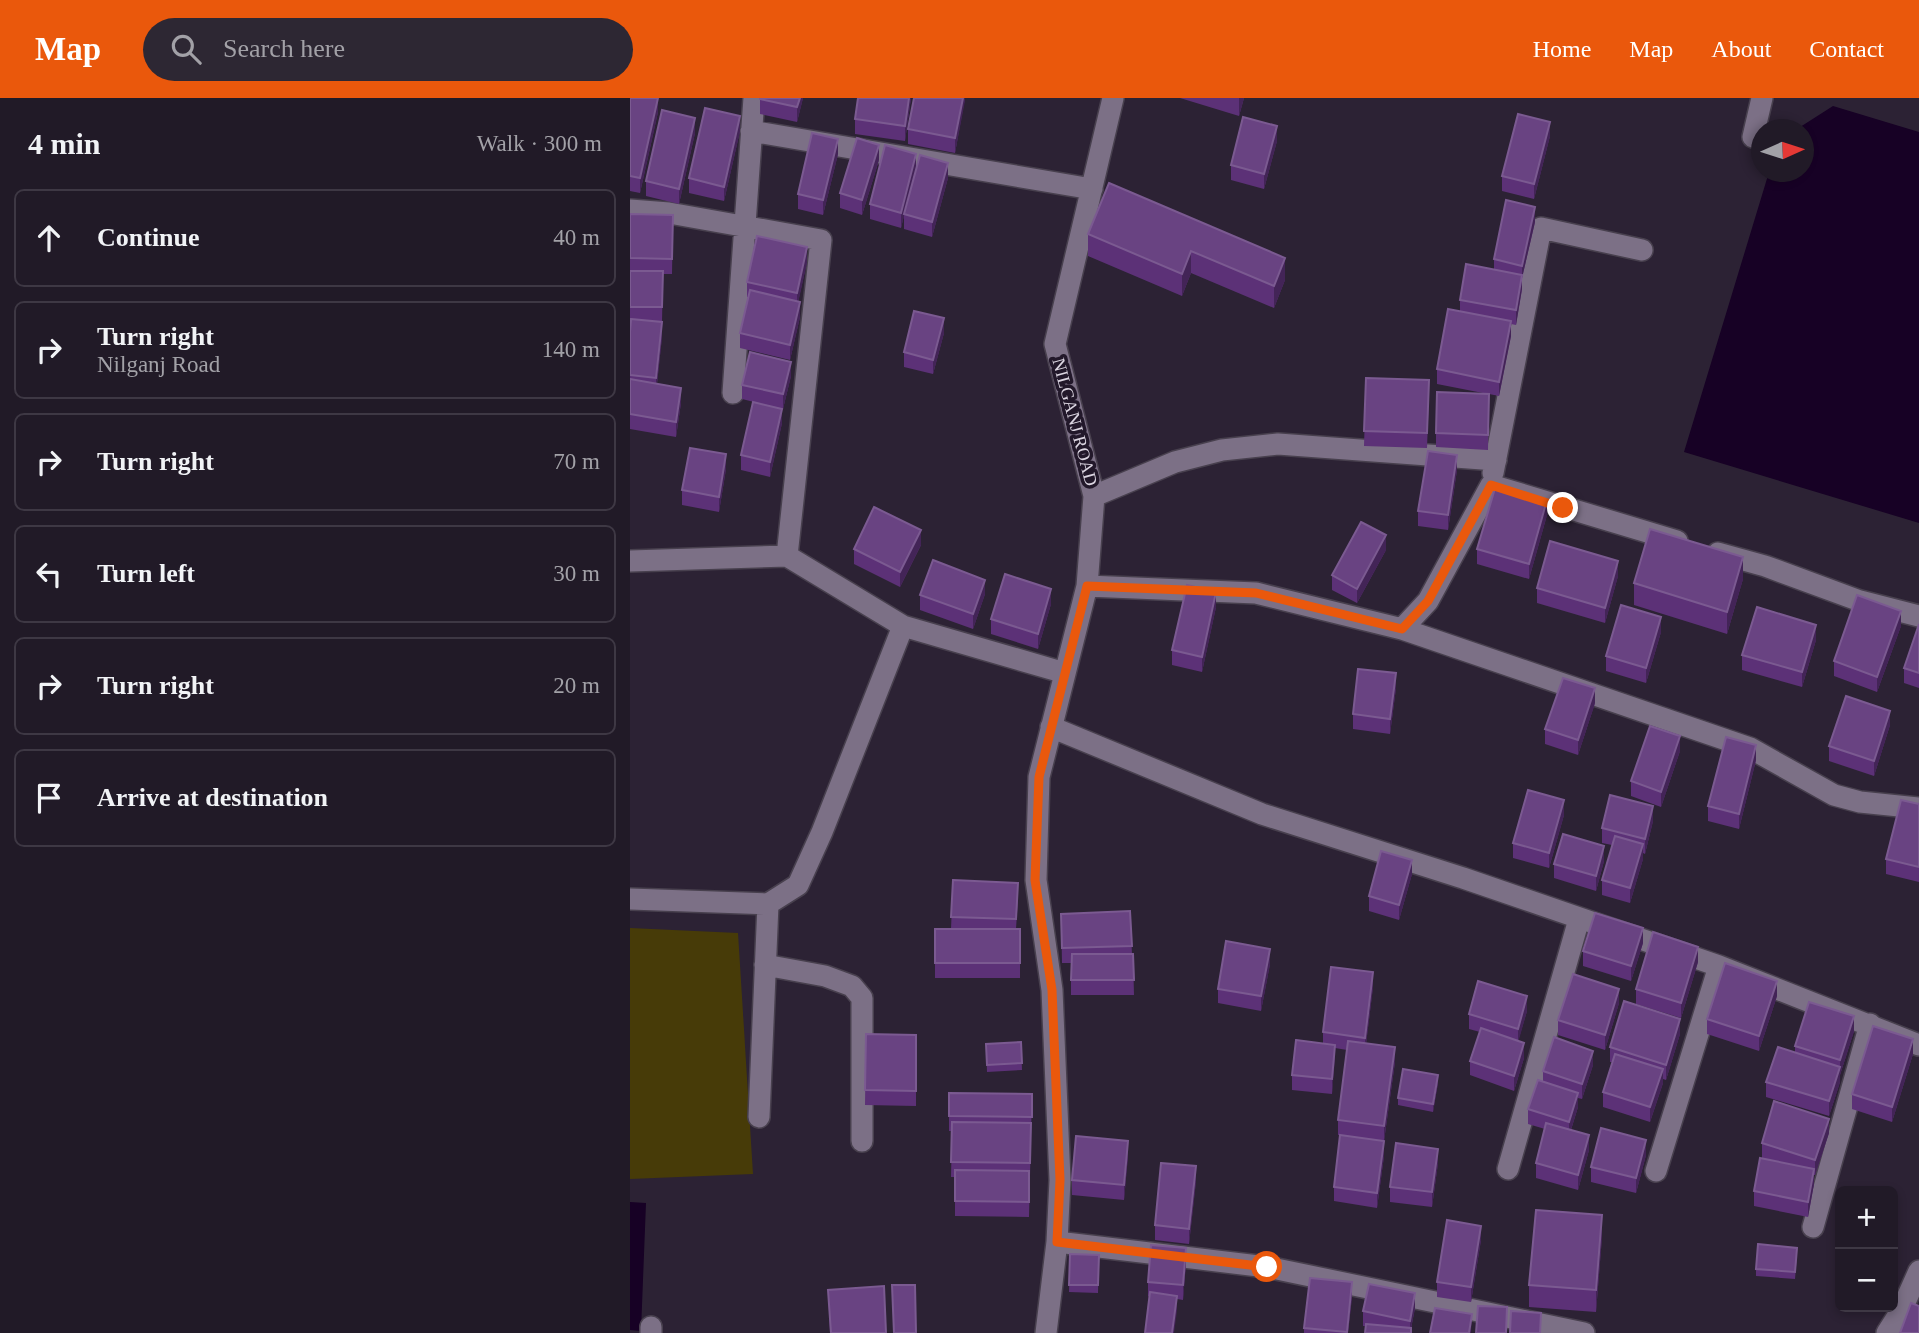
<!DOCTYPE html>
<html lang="en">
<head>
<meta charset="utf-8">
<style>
  :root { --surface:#211a27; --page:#2d2733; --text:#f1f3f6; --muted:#a2a1a7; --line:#3e3844; --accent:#ea580c }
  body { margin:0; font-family:Georgia,serif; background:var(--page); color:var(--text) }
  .controls { position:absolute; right:21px; bottom:21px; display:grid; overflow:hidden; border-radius:10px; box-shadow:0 4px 10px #0003 }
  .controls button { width:63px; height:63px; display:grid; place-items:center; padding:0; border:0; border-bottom:2px solid var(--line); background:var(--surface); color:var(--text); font:35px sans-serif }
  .compass { position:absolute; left:1121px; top:21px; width:63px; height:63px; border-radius:50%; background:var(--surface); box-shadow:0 4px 10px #0003; rotate:87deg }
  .stop { position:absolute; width:21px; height:21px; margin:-16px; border:5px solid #ea580c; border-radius:50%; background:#fff }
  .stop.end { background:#ea580c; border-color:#fff; box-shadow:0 2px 7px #0008 }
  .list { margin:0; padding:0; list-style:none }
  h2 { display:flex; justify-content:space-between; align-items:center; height:91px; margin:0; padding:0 28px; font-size:30px }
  h2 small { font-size:23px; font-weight:400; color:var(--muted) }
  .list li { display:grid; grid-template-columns:46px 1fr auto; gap:21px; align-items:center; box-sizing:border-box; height:98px; margin:0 14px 14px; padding:0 14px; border:2px solid var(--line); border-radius:10px }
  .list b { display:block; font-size:26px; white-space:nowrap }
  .list p { margin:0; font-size:23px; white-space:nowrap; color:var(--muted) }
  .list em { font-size:23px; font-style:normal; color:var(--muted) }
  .icon { flex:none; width:38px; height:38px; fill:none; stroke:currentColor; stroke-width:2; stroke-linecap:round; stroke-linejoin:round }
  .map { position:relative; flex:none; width:1289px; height:1235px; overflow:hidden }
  header { display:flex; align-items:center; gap:42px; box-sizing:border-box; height:98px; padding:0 35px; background:var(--accent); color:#fff }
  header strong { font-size:33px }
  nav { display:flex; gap:38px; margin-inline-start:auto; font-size:24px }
  .search { width:490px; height:63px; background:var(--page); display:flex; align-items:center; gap:18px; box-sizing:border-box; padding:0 24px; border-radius:38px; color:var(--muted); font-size:26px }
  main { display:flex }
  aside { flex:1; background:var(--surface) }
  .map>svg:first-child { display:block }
  .green { fill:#473b08 }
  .water { fill:#170125 }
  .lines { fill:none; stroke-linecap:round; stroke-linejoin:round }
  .street-casing { stroke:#48404e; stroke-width:24 }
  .street { stroke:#7c7086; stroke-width:21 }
  .wall { fill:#5c3177 }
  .shaded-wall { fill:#432457 }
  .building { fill:#694382; stroke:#7b5a91; stroke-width:2 }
  .route { stroke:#ea580c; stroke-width:9 }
  .labels { text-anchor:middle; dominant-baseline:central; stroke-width:7; stroke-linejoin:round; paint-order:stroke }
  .street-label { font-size:18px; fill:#dbd5e1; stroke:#22182a }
</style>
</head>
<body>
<header>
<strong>Map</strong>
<div class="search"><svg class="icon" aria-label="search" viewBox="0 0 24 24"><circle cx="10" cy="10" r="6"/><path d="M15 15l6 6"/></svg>Search here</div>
<nav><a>Home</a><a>Map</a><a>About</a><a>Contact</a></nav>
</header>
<main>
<aside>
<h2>4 min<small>Walk · 300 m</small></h2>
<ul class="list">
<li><svg class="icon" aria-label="ahead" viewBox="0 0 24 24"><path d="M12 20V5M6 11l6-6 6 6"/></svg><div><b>Continue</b></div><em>40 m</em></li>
<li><svg class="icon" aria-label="right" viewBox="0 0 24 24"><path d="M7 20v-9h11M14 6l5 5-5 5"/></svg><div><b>Turn right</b><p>Nilganj Road</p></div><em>140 m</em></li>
<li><svg class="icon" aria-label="right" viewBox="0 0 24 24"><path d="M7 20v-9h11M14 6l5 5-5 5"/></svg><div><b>Turn right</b></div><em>70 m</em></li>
<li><svg class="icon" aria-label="left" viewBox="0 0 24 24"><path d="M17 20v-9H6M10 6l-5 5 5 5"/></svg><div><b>Turn left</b></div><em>30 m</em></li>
<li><svg class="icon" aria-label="right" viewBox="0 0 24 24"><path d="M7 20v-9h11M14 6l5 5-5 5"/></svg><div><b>Turn right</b></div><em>20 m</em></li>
<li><svg class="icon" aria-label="arrive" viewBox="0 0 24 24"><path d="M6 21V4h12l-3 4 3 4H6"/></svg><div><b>Arrive at destination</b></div></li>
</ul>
</aside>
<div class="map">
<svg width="1289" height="1235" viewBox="0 0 1289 1235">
  <rect width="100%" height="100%" fill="#2c2234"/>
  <!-- green -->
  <path class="green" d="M0 830 108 835 123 1076 0 1081Z"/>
  <!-- water -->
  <path class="water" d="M1203 8 1289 34V425L1054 354 1139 74H1174V32L1167 31Z
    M0 1104 16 1105 11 1233 0 1232Z"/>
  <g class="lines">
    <defs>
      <path id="street" d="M121 33 462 91
        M1123 39 1132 0
        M0 112 39 115 191 142 157 458 273 528
        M103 295 124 0
        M863 375 911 130 1012 152
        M464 398 545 364 592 352 648 346 866 362
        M1088 455 1135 468 1230 503 1289 518
        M0 463 157 458
        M457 488 626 495 772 531 798 503 861 387 1047 443
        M772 531 1120 650 1204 697 1230 704 1289 710
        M421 629 632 716 833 780 1089 868 1289 947
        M0 801 138 806 168 787 192 734 273 528 435 575
        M135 867 195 878 222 888 232 900V1043
        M129 1019 138 806
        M878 1071 949 821
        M1026 1073 1089 868
        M1183 1129 1240 926
        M427 1144 637 1169 954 1235
        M21 1229V1235
        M416 1235 427 1144 430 1082 422 892 406 782 409 679 457 488 464 398 425 246 483 0
        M1257 1235 1271 1213 1289 1173"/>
    </defs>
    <!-- street casing -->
    <use href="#street" class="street-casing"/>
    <!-- street -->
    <use href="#street" class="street"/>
  </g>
  <!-- wall -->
  <path class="wall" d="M0 0 28 14 10 95 0 93Z
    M130 0H173L167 24 130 16Z
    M228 0H281L275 43 225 36V21Z
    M335 0 325 55 278 46V31Z
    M550 0H614L609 18Z
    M110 33 94 103 59 95V80Z
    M65 35 49 106 16 98V83Z
    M920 38 904 101 872 93V78Z
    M647 43 634 91 601 82V67Z
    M208 56 193 117 168 111V96Z
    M249 62 232 117 210 110V95Z
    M286 71 277 105 318 80 302 139 274 131V117L271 130 240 121V106Z
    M0 116 43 117 42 176H33L32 224H29L32 239 27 286 51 305 46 339 0 331V234L1 223H0Z
    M905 124 892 180V191L886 227 881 226V238L869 298 859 296 858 352 806 349V335L858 296 807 286V271L830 213V202L864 171V161Z
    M458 136 655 160V182L644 210 561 175 552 198 458 158Z
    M177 164 168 204 170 219 160 262 110 250V235L118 199H117V184Z
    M314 235 303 276 274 269V254Z
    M161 278 153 311H152V325L140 379 111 372V357L144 309 112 301V287Z
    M736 280 799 297 797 350 734 348Z
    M96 371 89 414 52 407V392Z
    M827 372 818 432 788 428V413Z
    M917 417 899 481 847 466V451Z
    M291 447 270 489 224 466V451Z
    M756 452 727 505 702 492V477Z
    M988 478 975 525 907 505V490Z
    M1113 481 1097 536 1004 507V485Z
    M355 496 343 531 290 512V497Z
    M421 506 408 551 361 536V521Z
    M586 509 572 574 542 567V552Z
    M1289 526V590L1274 585V570Z
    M1271 528 1247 594 1204 578V563Z
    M1031 534 1016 585 976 573V558Z
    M1186 542 1172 589 1112 572V557Z
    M766 590 760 636 723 631V616Z
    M965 605 948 657 915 646V631Z
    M1260 627 1244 678 1199 663V648Z
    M1050 653 1031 709 1001 698V683Z
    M1126 662 1109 731 1078 723V708Z
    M1289 706V784L1256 776V761Z
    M934 717 919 770 883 760V745Z
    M1023 723 1015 756 1013 755V761L1000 805 972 797V782L982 747 972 745V730Z
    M974 763 966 793 924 780V766Z
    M782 776 769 822 739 813V798Z
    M323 782 388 800 386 831H390V880H305V831H321Z
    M500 813 502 856H503L504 897H441V865H432L431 816Z
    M1013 845 1001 883 953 868V853Z
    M1068 864 1051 920 1006 906V891Z
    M640 866 631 913 588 905V891Z
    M743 889 736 946 765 964 754 1043 708 1037V1022L717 952 705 950 702 996 662 992V977L693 945V934Z
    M1147 898 1129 953 1077 936V921Z
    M989 905 975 952 928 937V922Z
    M897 913 888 943 894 960 884 993 840 977V963L850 934 839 931V916Z
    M1224 933 1210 977V984L1199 1018 1136 999V984L1165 955V948Z
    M236 936 286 937V1008L235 1007Z
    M1050 936 1036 982 1033 981V985L1020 1024 973 1009V994L982 964H980V949Z
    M391 944 392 972 357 974 356 946Z
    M1283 956 1262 1024 1222 1011V996Z
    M963 967 952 1001 948 1000V1009L941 1032 959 1052 948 1092 906 1080V1065L915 1031 898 1026V1011L913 983V973Z
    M808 985 803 1014 768 1007V1000Z
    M319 995 402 996 399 1119 325 1118V1079H321L322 1033H319Z
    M1199 1035 1185 1077H1184V1086L1178 1119 1124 1108V1093L1132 1060V1045Z
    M1016 1057 1006 1095 961 1084V1069Z
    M498 1058 494 1102 442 1097V1082Z
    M754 1058 747 1110 704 1103V1089Z
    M808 1065 802 1109 760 1104V1089Z
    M566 1083 559 1146 525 1142V1127Z
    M972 1139 966 1214 899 1209V1187Z
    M851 1142 841 1204 807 1199V1184Z
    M440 1156 469 1157 468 1195 439 1194Z
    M1167 1157 1165 1181 1126 1178V1171Z
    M556 1165 553 1202 547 1201V1213L518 1198V1184Z
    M198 1192 256 1235H200Z
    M722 1199 718 1235H674V1230Z
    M785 1210 781 1231 733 1228V1213Z"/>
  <!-- shaded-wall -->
  <path class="shaded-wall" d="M28 0V14L10 95V80Z
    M170 0H173L167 24V9Z
    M279 0H281L275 43V28Z
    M333 0H335V3L325 55V40Z
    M609 0H614L609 18Z
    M110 18V33L94 103V89Z
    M65 20V35L49 106V91Z
    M920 24V38L904 101V86Z
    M647 28V43L634 91V76Z
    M208 41V56L193 117V102Z
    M249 47V62L232 117V102Z
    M286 56V71L271 130V115Z
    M318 65V80L302 139V124Z
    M905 109V124L892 180V191L886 227V212L892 179V168Z
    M177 149V164L167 210V195Z
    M561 153V175L552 198V176Z
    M655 160V182L644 210V188Z
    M170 204V219L160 262V247Z
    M314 220V235L303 276V262Z
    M881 223V238L869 298V284Z
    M32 224V239L26 294V280Z
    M161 264V278L153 311V296Z
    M51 290V305L46 339V324Z
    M152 311V325L140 379V364Z
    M96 356V371L89 414V399Z
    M827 357V372L818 432V417Z
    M917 402V417L899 481V466Z
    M291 432V447L270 489V474Z
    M756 437V452L727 505V491Z
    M1113 459V481L1097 536V514Z
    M988 463V478L975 525V510Z
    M355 482V496L343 531V516Z
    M421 491V506L408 551V536Z
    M586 494V509L572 574V559Z
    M1271 513V528L1247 594V579Z
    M1031 519V534L1016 585V570Z
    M1186 527V542L1172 589V574Z
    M766 575V590L760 636V621Z
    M965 590V605L948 657V642Z
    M1260 613V627L1244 678V663Z
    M1050 638V653L1031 709V694Z
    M1126 647V662L1109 731V716Z
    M934 702V717L919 770V755Z
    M1023 708V723L1015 756V741Z
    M1013 746V761L1000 805V790Z
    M974 748V763L966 793V778Z
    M782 762V776L769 822V807Z
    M1013 830V845L1001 883V868Z
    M1068 849V864L1051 920V905Z
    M640 851V866L631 913V898Z
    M743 874V889L735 954V940Z
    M1147 883V898L1129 953V938Z
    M989 891V905L975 952V937Z
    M897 898V913L888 945V931Z
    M1224 918V933L1210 977V962Z
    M1050 921V936L1036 982V967Z
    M1283 941V956L1262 1024V1009Z
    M894 945V960L884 993V978Z
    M705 947V961L702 996V981Z
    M765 949V964L754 1043V1028Z
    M963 953V967L952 1001V986Z
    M1210 969V984L1199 1018V1003Z
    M1033 971V985L1020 1024V1009Z
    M808 977V985L803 1014V1006Z
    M948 995V1009L939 1038V1024Z
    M1199 1021V1035L1185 1077V1062Z
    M959 1037V1052L948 1092V1077Z
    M1016 1042V1057L1006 1095V1080Z
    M498 1043V1058L494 1102V1087Z
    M754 1043V1058L747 1110V1095Z
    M808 1051V1065L802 1109V1094Z
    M566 1068V1083L559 1146V1131Z
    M1184 1071V1086L1178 1119V1104Z
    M972 1117V1139L966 1214V1192Z
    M851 1128V1142L841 1204V1189Z
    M556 1150V1165L553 1202V1187Z
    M722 1184V1199L718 1235H717Z
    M785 1195V1210L780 1235V1223Z
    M547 1198V1213L544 1235H542Z
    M842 1216 841 1235H839Z"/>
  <!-- building -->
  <path class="building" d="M0 0H28L10 80 0 78Z
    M130 0H170L167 9 130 1Z
    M228 0H279L275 28 225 21Z
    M284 0H333L325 40 278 31Z
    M75 10 110 18 94 89 59 80Z
    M32 12 65 20 49 91 16 83Z
    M888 16 920 24 904 86 872 78Z
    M613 19 647 28 634 76 601 67Z
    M182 35 208 41 193 102 168 96Z
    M227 40 249 47 232 102 210 95Z
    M255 47 286 56 271 115 240 106Z
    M290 57 318 65 302 124 274 116Z
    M479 85 655 160 644 188 561 153 552 176 458 136Z
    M876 102 905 109 892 168 864 161Z
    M0 116 43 117 42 161 0 160Z
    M127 138 177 149 167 195 117 184Z
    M836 166 892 177 886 212 830 202Z
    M0 173H33L32 209H0Z
    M120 192 170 204 160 247 110 235Z
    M818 211 881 223 869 284 807 271Z
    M284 213 314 220 303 262 274 254Z
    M1 221 32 224 26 280 0 277V234Z
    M120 254 161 264 153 296 112 287Z
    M736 280 799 282 797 335 734 333Z
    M0 281 51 290 46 324 0 316Z
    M807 294 859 296 858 337 806 335Z
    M123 304 152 311 140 364 111 357Z
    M60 350 96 356 89 399 52 392Z
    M798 353 827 357 818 417 788 413Z
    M866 387 917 402 899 466 847 451Z
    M244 409 291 432 270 474 224 451Z
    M731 424 756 437 727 491 702 477Z
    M1020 431 1113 459 1097 514 1004 485Z
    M920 443 988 463 975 510 907 490Z
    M303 462 355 482 343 516 290 497Z
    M375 476 421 491 408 536 361 521Z
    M557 487 586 494 572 559 542 552Z
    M1227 497 1271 513 1247 579 1204 563Z
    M991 507 1031 519 1016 570 976 558Z
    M1127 509 1186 527 1172 574 1112 557Z
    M1289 526V575L1274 570Z
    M728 571 766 575 760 621 723 616Z
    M933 580 965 590 948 642 915 631Z
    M1216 598 1260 613 1244 663 1199 648Z
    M1020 628 1050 638 1031 694 1001 683Z
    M1096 639 1126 647 1109 716 1078 708Z
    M898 692 934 702 919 755 883 745Z
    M980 697 1023 708 1015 741 972 730Z
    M1271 702 1289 706V769L1256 761Z
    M933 736 974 748 966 778 924 766Z
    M985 738 1013 746 1000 790 972 782Z
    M751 753 782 762 769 807 739 798Z
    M323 782 388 785 386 821 321 819Z
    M500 813 502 848 432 850 431 816Z
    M965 815 1013 830 1001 868 953 853Z
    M305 831H390V865H305Z
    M1023 834 1068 849 1051 905 1006 891Z
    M596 843 640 851 631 898 588 891Z
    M442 856H503L504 882H441Z
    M1095 865 1147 883 1129 938 1077 921Z
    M701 869 743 874 735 940 693 934Z
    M943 876 989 891 975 937 928 922Z
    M848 883 897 898 888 931 839 916Z
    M994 903 1050 921 1036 967 980 949Z
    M1179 904 1224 918 1210 962 1165 948Z
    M1243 928 1283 941 1262 1009 1222 996Z
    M851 930 894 945 884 978 840 963Z
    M236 936 286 937V993L235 992Z
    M924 939 963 953 952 986 913 973Z
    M666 942 705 947 702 981 662 977Z
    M718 943 765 949 754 1028 708 1022Z
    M391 944 392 965 357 967 356 946Z
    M1148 949 1210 969 1199 1003 1136 984Z
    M985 956 1033 971 1020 1009 973 994Z
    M773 971 808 977 803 1006 768 1000Z
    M908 982 948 995 939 1024 898 1011Z
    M319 995 402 996V1019L319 1018Z
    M1144 1003 1199 1021 1185 1062 1132 1045Z
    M322 1024 401 1025 400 1065 321 1064Z
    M916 1025 959 1037 948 1077 906 1065Z
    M971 1030 1016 1042 1006 1080 961 1069Z
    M710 1037 754 1043 747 1095 704 1089Z
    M446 1038 498 1043 494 1087 442 1082Z
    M766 1045 808 1051 802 1094 760 1089Z
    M1130 1060 1184 1071 1178 1104 1124 1093Z
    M531 1065 566 1068 559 1131 525 1127Z
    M325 1072 399 1073V1104L325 1103Z
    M906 1112 972 1117 966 1192 899 1187Z
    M817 1122 851 1128 841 1189 807 1184Z
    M1128 1146 1167 1150 1165 1174 1126 1171Z
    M521 1147 556 1150 553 1187 518 1184Z
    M440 1156 469 1157 468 1187H439Z
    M680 1180 722 1184 717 1234 674 1230Z
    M739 1186 785 1195 780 1223 733 1213Z
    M262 1187H285L286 1235H264Z
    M254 1188 256 1235H201L198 1192Z
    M520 1194 547 1198 542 1235H515Z
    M1281 1205 1289 1208V1235H1270Z
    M848 1208 877 1209 876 1235H846Z
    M805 1210 842 1216 839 1235H800Z
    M881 1213 911 1215 910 1235H880Z
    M736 1226 781 1230V1235H735Z"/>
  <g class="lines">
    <!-- route -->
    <path class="route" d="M637 1169 427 1144 430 1082 422 892 405 782 409 679 457 488 626 495 772 531 798 503 861 387 933 410"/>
  </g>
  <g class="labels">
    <!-- street labels -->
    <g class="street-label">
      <text transform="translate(445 324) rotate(75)">NILGANJ ROAD</text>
    </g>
  </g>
</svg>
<div class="controls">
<button>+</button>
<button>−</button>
</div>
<svg class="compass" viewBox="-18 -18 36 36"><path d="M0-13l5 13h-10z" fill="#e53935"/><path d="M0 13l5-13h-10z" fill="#a2a1a7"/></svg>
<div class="stop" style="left:637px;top:1169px"></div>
<div class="stop end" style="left:933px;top:410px"></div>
</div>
</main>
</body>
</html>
